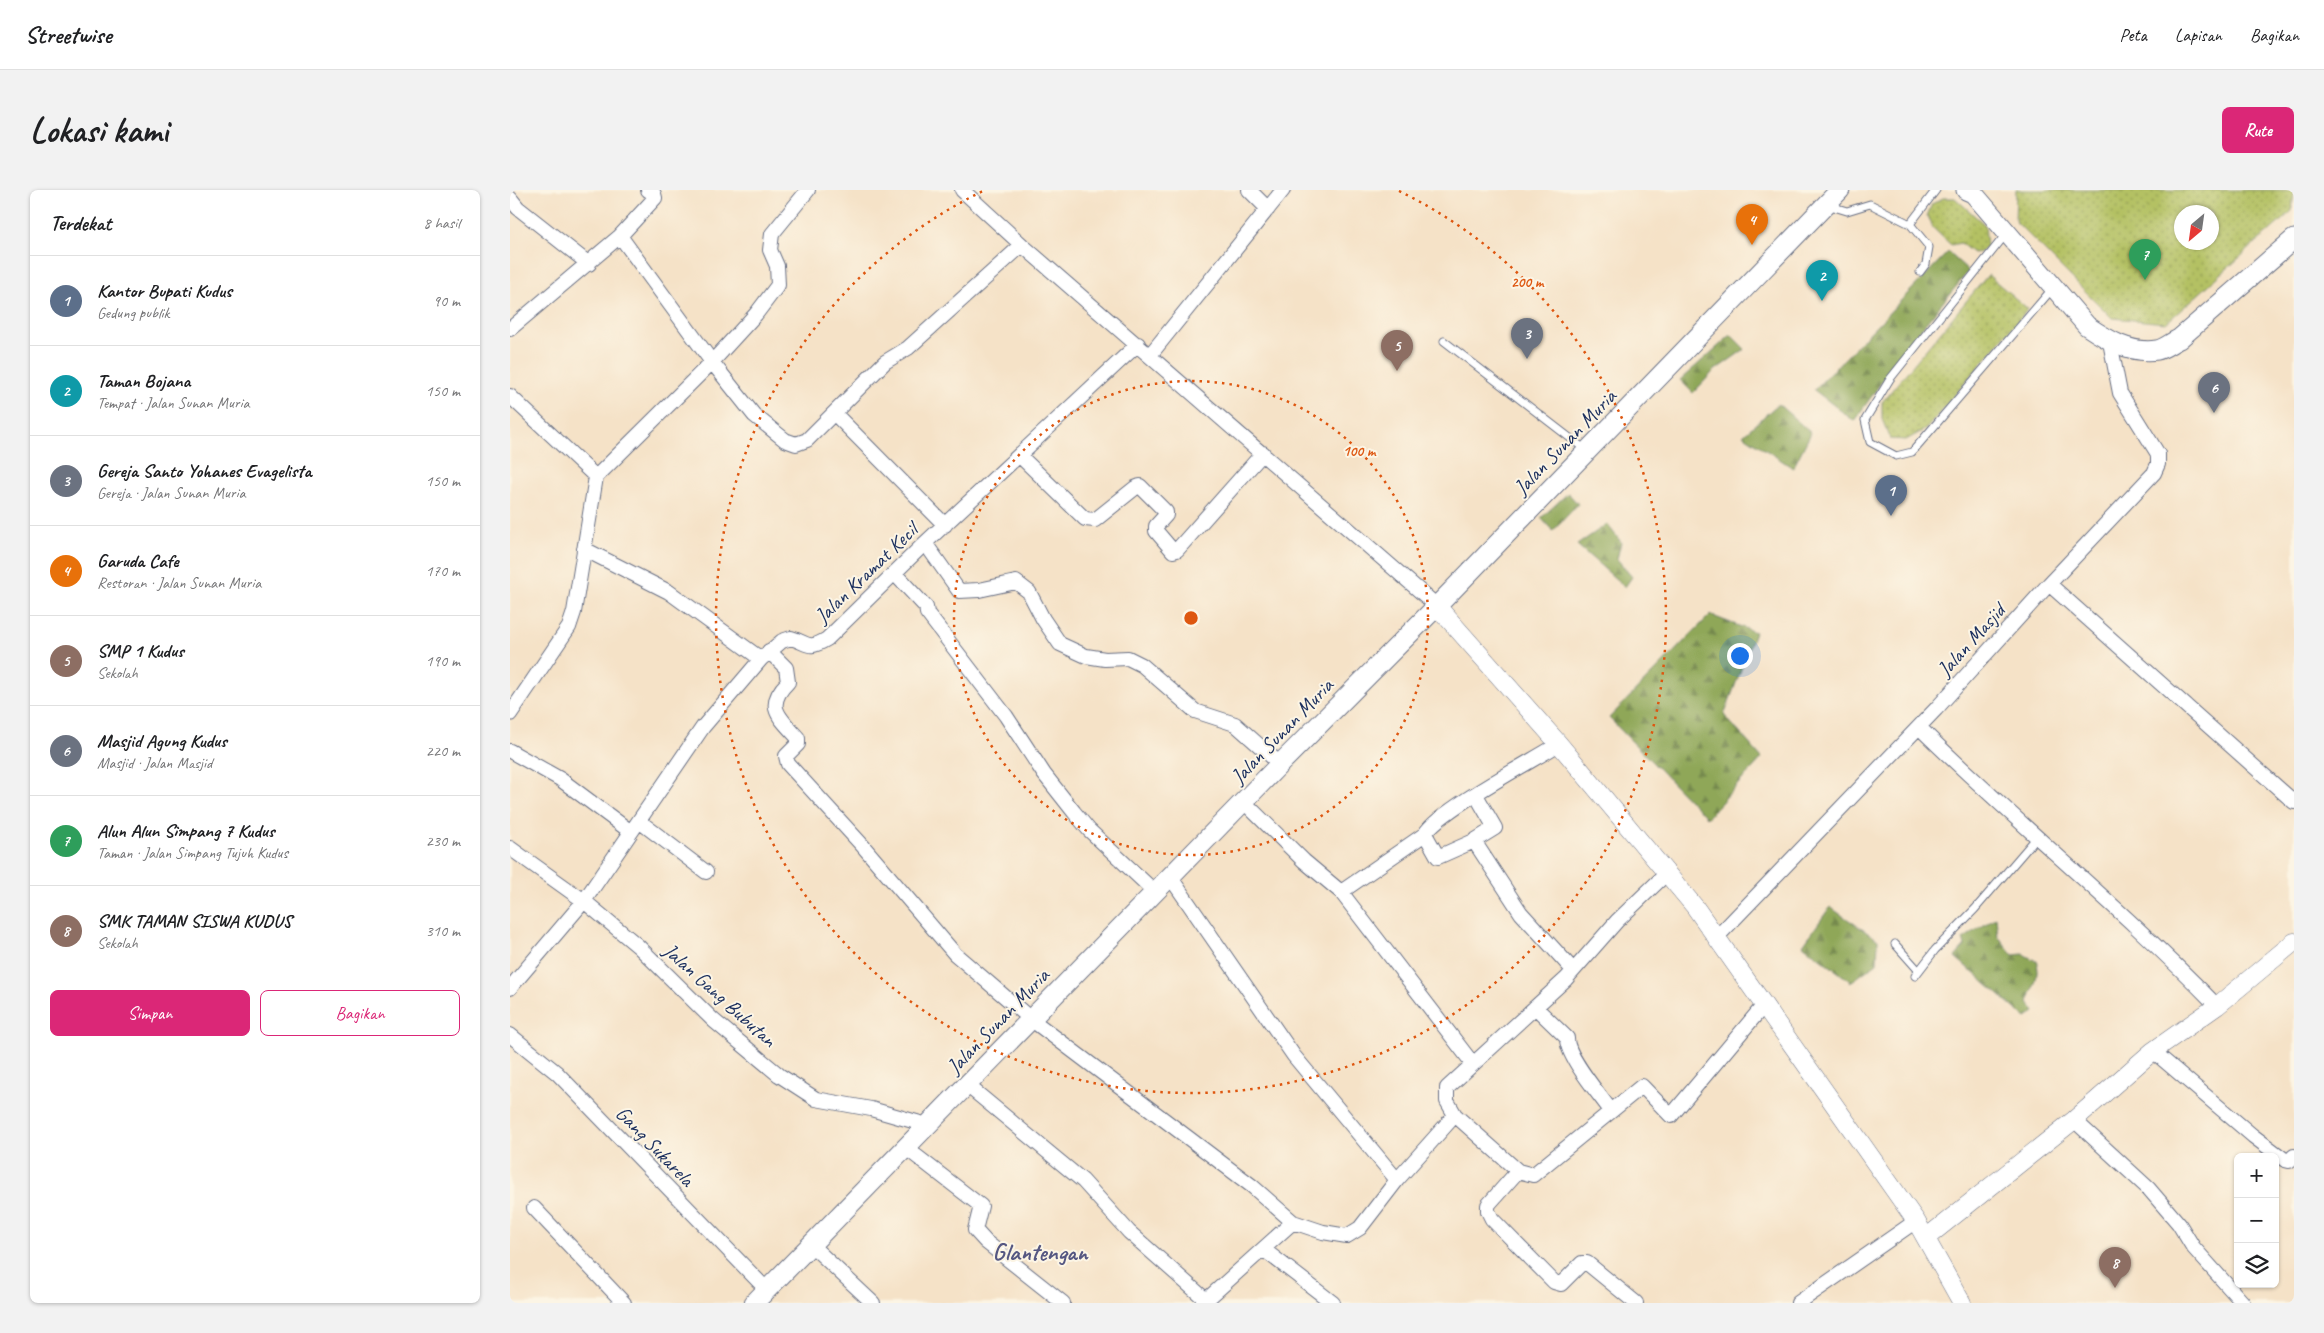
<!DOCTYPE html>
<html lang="id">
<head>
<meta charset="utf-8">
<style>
  :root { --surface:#fff; --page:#f2f2f2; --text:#202124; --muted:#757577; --line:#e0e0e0; --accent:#db2777 }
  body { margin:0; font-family:Caveat,sans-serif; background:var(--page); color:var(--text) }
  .controls { position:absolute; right:15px; bottom:15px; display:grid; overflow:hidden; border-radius:8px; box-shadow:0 1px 4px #0004 }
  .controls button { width:45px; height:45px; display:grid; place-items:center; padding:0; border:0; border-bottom:1px solid var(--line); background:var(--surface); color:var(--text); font:25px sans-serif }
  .compass { position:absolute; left:1664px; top:15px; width:45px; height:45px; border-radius:50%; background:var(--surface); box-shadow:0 1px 4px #0004; rotate:209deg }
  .you { position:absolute; left:1229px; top:465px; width:18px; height:18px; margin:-12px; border:4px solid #fff; border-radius:50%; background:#1a73e8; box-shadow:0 0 0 8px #1a73e833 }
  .badge { display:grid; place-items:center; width:32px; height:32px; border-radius:50%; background:var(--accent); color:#fff; font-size:16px; font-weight:700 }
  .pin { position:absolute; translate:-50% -41px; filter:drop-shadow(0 1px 2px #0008) }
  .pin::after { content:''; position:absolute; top:26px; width:18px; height:15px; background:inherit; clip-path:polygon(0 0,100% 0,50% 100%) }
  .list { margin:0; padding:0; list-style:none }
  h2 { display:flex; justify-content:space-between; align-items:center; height:65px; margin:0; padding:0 20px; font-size:21px }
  h2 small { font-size:16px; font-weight:400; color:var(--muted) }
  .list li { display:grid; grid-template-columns:32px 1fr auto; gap:15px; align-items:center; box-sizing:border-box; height:90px; padding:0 20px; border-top:1px solid var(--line) }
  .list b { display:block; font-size:19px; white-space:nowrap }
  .list p { margin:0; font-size:16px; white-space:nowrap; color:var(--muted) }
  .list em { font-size:16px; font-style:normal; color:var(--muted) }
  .actions { display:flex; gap:10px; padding:15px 20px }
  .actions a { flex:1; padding:11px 0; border:1px solid var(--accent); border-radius:8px; text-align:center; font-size:18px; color:var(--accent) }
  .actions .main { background:var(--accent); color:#fff }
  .icon { flex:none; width:28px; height:28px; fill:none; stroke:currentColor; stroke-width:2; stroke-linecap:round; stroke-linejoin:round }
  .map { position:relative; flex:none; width:1784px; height:1113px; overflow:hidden; border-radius:8px }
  header { display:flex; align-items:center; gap:30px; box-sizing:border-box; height:70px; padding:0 25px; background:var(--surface); border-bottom:1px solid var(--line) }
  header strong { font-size:24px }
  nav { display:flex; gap:28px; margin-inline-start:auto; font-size:18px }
  .intro { display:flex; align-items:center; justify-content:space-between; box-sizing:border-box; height:120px; padding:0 30px }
  h1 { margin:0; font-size:35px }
  .button { padding:12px 22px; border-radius:8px; background:var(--accent); color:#fff; font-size:18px; font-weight:700 }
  main { display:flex; gap:30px; padding:0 30px }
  aside { flex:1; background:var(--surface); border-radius:8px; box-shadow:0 1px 4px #0004 }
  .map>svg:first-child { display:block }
  .forest { fill:url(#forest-firs); stroke:#556b5c }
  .park { fill:url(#park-dots); stroke:#687860; fill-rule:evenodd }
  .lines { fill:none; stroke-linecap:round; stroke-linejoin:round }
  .service-casing { stroke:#676e83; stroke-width:9 }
  .minor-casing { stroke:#676e83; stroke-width:16 }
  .tertiary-casing { stroke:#676e83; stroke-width:19 }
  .secondary-casing { stroke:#676e83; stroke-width:21 }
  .service { stroke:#fff; stroke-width:7 }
  .minor { stroke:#fff; stroke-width:14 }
  .tertiary { stroke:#fff; stroke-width:18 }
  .secondary { stroke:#fff; stroke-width:19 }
  .ring { fill:none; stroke:#de5710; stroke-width:2.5; stroke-dasharray:2.5 5 }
  .labels { text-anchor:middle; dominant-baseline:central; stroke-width:4; stroke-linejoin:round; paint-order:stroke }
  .street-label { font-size:21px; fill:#1b2f5e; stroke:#fcf5e5 }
  .quarter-label { font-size:24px; font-weight:bold; fill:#555782; stroke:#fcf5e5 }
  .centre { fill:#de5710; stroke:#fcf5e5; stroke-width:2.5 }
  .ring-label { font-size:15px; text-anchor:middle; font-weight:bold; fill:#de5710; stroke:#fcf5e5; stroke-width:4; stroke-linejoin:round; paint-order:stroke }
</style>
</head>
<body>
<header>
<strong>Streetwise</strong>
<nav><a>Peta</a><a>Lapisan</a><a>Bagikan</a></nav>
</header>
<div class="intro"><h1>Lokasi kami</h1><a class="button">Rute</a></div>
<main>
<aside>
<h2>Terdekat<small>8 hasil</small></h2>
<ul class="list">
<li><span class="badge" style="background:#5c6f8a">1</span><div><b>Kantor Bupati Kudus</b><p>Gedung publik</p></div><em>90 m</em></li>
<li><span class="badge" style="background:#0f9aa8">2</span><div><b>Taman Bojana</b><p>Tempat · Jalan Sunan Muria</p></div><em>150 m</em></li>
<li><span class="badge" style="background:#6b7280">3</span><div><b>Gereja Santo Yohanes Evagelista</b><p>Gereja · Jalan Sunan Muria</p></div><em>150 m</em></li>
<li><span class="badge" style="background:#e8710a">4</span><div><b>Garuda Cafe</b><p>Restoran · Jalan Sunan Muria</p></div><em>170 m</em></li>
<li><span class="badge" style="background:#8d6e63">5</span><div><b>SMP 1 Kudus</b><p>Sekolah</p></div><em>190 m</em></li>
<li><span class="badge" style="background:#6b7280">6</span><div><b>Masjid Agung Kudus</b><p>Masjid · Jalan Masjid</p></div><em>220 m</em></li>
<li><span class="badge" style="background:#2e9e5b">7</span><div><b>Alun Alun Simpang 7 Kudus</b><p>Taman · Jalan Simpang Tujuh Kudus</p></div><em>230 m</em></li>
<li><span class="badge" style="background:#8d6e63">8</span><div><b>SMK TAMAN SISWA KUDUS</b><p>Sekolah</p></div><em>310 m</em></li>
</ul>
<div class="actions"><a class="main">Simpan</a><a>Bagikan</a></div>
</aside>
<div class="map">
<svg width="1784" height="1113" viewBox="0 0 1784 1113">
  <defs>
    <pattern id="forest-firs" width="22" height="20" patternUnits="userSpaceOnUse" patternTransform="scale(1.25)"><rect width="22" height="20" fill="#8fa759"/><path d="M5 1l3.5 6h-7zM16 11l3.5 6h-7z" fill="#74884d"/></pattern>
    <pattern id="park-dots" width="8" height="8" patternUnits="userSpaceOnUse" patternTransform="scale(1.25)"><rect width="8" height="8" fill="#b4c163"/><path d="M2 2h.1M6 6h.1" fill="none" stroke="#929d55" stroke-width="1.8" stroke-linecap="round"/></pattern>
  </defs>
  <rect width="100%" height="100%" fill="#fcf5e5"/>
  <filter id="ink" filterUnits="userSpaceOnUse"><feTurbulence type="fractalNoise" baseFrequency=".02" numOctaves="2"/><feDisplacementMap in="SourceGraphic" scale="10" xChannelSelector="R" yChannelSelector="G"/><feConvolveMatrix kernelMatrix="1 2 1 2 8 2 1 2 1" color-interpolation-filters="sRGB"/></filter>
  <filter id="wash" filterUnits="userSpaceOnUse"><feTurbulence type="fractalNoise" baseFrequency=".0096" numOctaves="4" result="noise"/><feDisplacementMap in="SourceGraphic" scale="20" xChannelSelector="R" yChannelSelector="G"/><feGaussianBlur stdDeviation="1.12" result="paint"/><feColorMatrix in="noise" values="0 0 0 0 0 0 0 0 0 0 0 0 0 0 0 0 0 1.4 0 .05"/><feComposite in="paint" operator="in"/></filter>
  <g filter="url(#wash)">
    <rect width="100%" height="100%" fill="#f5e2c7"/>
    <!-- forest -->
    <path class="forest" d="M1438 62 1459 81 1401 151 1344 231 1304 200Z
      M1221 145 1235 159 1204 181 1183 203 1170 190Z
      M1268 214 1301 243 1283 278 1233 245Z
      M1058 303 1068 314 1043 341 1031 328Z
      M1097 334 1111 352 1107 369 1122 387 1115 397 1067 355Z
      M1200 425 1245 442 1214 525 1252 568 1197 628 1099 528Z
      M1320 717 1368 750 1367 773 1341 792 1293 755Z
      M1486 727 1488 746 1503 765 1513 764 1528 772 1526 790 1518 812 1525 822 1516 828 1445 767 1455 756 1453 749Z"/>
    <!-- park -->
    <path class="park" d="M1506 0H1784L1782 21 1656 133 1602 128 1505 31ZM1702 22V52H1672V22Z
      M1433 8H1445L1475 35 1477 57 1471 62 1463 63 1450 53 1441 55 1422 37 1417 26 1422 14Z
      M1478 85 1518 119 1416 239 1396 250 1380 249 1372 229V212Z"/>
  </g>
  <g filter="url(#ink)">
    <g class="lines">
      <defs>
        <path id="service" d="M1317 15 1337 21 1360 14 1400 34 1419 57 1416 74 1410 82
          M1400 34 1426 0
          M1496 44 1380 189 1355 230 1360 252 1386 266 1402 262 1543 98
          M934 151 1077 261
          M1385 754 1409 781
          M1405 786 1425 760 1465 719 1527 647"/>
        <path id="minor" d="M452 0 512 55 927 416
          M739 0 758 19
          M0 8 8 18 79 74
          M110 46 145 8 144 4 138 0
          M0 139 110 46 202 172 244 225 275 250 286 254 297 250 375 172 398 158 512 55
          M640 165 773 0
          M0 206 86 287
          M324 223 435 335
          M510 266 575 329 585 330 625 298 630 296 656 322V325L646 336V341L663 361 667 360 753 263
          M415 353 449 401 469 400 506 392 519 402 533 429 550 454 576 466 595 469 618 468 632 475 685 521 725 534 770 574
          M74 359 159 402 251 469
          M384 383 416 417 417 423 496 526 534 584 564 622 579 640 646 703
          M1539 394 1784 612
          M259 461 276 478 278 492C254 516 269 527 288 548V554L276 566 278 574 352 655 445 764 522 830 742 996 783 1032 813 1042 837 1046 850 1038 887 990 945 925 1008 981 1023 985 1132 896 1161 926 1254 815
          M0 524 59 437 64 422 86 287 202 172 246 124 268 95 267 76 260 60 262 44 298 0
          M1409 537C1506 633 1612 718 1707 816
          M0 561 50 589 121 642
          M966 605 985 638 964 651 1011 723 1063 780
          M734 612 794 671 831 702 963 874
          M129 631 196 682
          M915 644 928 667 964 651
          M0 658 74 711 128 756 203 830 269 885 306 909 361 919 417 935
          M661 688 784 866 887 990
          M831 702 915 644C928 621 1022 571 1049 554
          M1207 747 1426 519 1539 394 1644 283 1648 274V264L1610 203 1600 152
          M0 798 74 711 193 537 251 469 272 451 281 448C299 453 297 461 317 449L415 353 628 154
          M1025 817 1057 848C1056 866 1090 905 1101 921
          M0 845 47 883 257 1100
          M1643 861 1743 946 1775 970 1779 971 1784 966
          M457 895 573 991 619 1042 696 1110
          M945 925 937 911V898L1056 789 1107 731 1157 683
          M1564 930 1639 999 1669 1034 1683 1057 1733 1113
          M396 958 471 1016 465 1040 476 1052 553 1113
          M1008 981 978 1015V1021L982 1029 1044 1092 1051 1094 1072 1073H1077L1126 1113
          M24 1018 114 1113
          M300 1054 363 1113
          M753 1059 823 1113
          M693 1113 783 1032
          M1288 1113 1406 1031"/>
        <path id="tertiary" d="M927 416 1049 554 1185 717 1406 1031 1452 1113
          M1416 1048 1564 930 1643 861 1707 816 1784 752"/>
        <path id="secondary" d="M1456 0 1463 3 1577 136C1598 150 1620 164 1647 160 1654 159 1662 152 1669 149L1784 49
          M244 1113 770 574 927 416 1330 0"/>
      </defs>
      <!-- service casing -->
      <use href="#service" class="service-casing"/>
      <!-- minor casing -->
      <use href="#minor" class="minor-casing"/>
      <!-- tertiary casing -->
      <use href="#tertiary" class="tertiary-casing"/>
      <!-- secondary casing -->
      <use href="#secondary" class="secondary-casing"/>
      <!-- service -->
      <use href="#service" class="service"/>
      <!-- minor -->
      <use href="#minor" class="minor"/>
      <!-- tertiary -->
      <use href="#tertiary" class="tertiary"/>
      <!-- secondary -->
      <use href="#secondary" class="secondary"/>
    </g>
  </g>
  <!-- distance rings -->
  <g class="ring">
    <circle cx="681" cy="428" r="237"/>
    <path d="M889 1A475 475 0 1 1 473 1"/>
  </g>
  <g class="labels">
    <!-- street labels -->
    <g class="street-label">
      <text transform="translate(1055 252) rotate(-46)">Jalan Sunan Muria</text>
      <text transform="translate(356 383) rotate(-44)">Jalan Kramat Kecil</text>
      <text transform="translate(1461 450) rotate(-48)">Jalan Masjid</text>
      <text transform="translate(772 541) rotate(-46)">Jalan Sunan Muria</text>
      <text transform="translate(210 805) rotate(42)">Jalan Gang Bubutan</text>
      <text transform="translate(488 831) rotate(-46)">Jalan Sunan Muria</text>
      <text transform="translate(145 956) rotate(46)">Gang Sukarela</text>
    </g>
    <!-- quarter labels -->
    <g class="quarter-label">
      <text x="530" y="1062">Glantengan</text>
    </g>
  </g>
  <circle cx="681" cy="428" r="8" class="centre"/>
  <g class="ring-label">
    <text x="1017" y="97">200 m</text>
    <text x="849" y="266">100 m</text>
  </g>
</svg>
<div class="controls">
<button>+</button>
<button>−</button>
<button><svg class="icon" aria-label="layers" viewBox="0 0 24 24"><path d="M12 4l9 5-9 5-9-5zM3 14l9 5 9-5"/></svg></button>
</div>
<svg class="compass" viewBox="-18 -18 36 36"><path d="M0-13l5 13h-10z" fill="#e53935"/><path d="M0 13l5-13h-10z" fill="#757577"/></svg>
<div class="you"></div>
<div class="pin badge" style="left:1381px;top:326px;background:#5c6f8a">1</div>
<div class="pin badge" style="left:1312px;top:111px;background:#0f9aa8">2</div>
<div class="pin badge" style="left:1017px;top:169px;background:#6b7280">3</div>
<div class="pin badge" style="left:1242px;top:55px;background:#e8710a">4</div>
<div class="pin badge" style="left:887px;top:181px;background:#8d6e63">5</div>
<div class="pin badge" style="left:1704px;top:223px;background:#6b7280">6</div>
<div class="pin badge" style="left:1635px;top:90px;background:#2e9e5b">7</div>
<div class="pin badge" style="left:1605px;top:1098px;background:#8d6e63">8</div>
</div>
</main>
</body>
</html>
